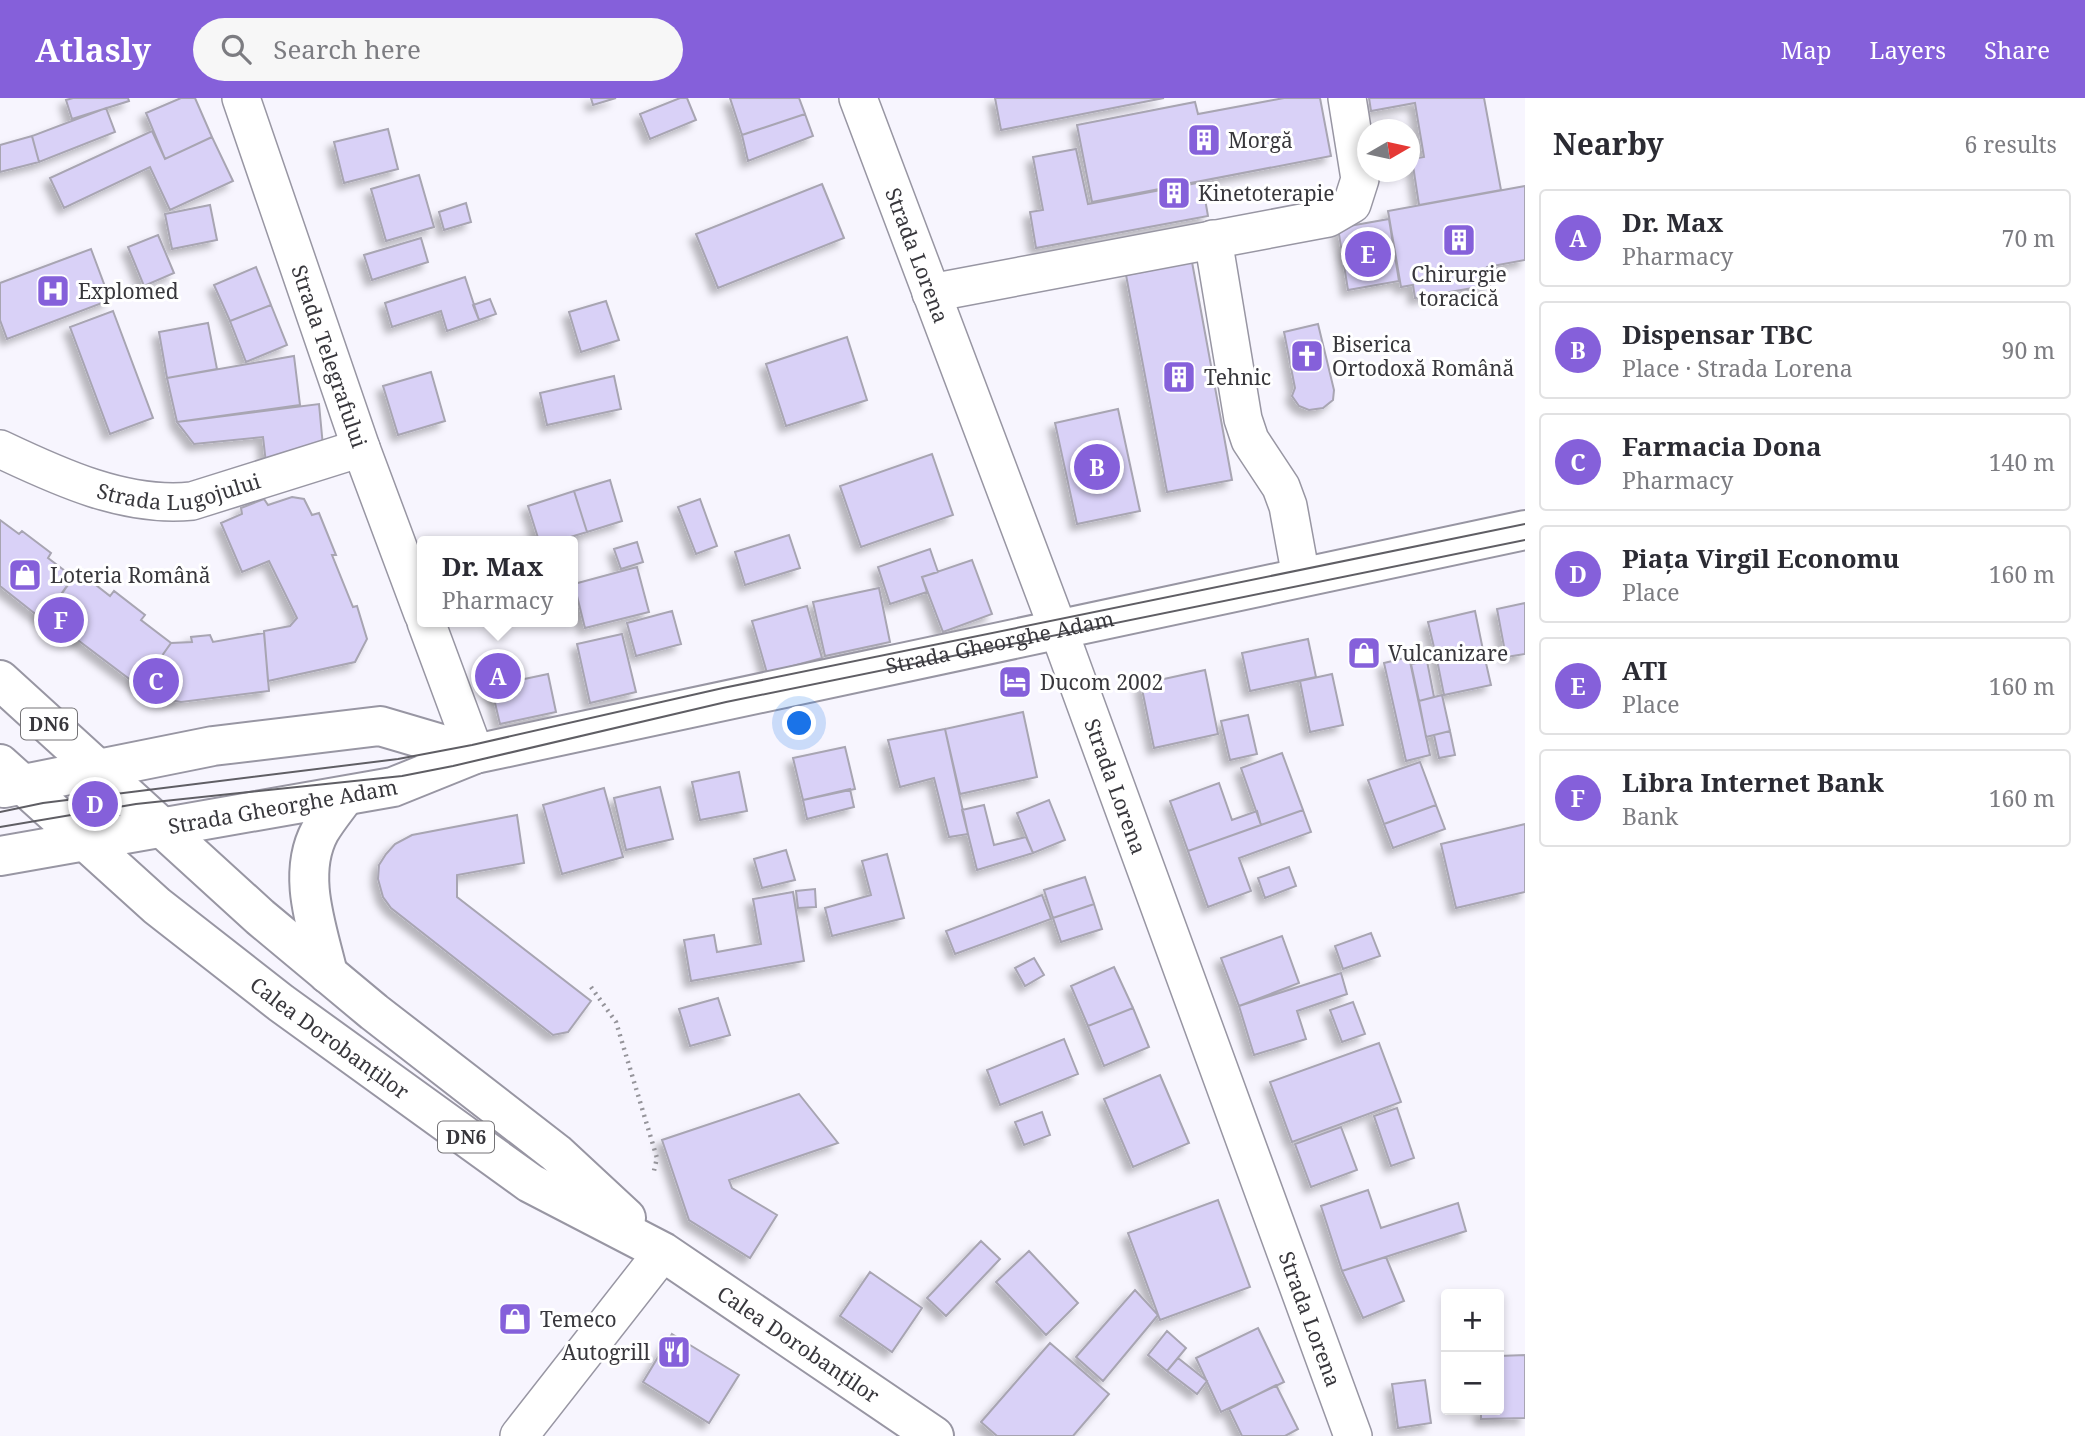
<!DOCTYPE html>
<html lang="en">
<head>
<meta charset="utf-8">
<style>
  :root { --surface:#fff; --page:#f7f7f7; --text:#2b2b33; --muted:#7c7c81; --line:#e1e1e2; --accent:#8560da }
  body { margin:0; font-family:"Noto Serif",serif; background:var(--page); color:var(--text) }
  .controls { position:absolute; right:21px; bottom:21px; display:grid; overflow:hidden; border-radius:7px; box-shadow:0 4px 10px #0003 }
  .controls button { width:63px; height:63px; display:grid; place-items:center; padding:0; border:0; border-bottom:2px solid var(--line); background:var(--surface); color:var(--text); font:35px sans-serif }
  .compass { position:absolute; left:1357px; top:21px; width:63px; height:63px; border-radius:50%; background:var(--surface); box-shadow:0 4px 10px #0003; rotate:81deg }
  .you { position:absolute; left:800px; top:626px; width:24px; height:24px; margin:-18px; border:5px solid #fff; border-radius:50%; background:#1a73e8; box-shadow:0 0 0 10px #1a73e833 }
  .badge { display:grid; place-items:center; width:46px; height:46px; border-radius:50%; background:var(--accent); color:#fff; font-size:23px; font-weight:700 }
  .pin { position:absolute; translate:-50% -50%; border:4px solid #fff; box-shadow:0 2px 7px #0006 }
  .popup { position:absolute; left:417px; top:438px; width:161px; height:91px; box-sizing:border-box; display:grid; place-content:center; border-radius:7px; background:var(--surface); filter:drop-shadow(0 2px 5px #0005); font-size:23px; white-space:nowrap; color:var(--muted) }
  .popup b { font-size:26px; color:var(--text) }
  .popup::after { content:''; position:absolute; left:50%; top:100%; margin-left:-14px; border:14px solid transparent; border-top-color:var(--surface) }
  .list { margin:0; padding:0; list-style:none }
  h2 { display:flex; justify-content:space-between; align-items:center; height:91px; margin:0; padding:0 28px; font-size:30px }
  h2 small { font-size:23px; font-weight:400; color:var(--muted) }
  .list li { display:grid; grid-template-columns:46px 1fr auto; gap:21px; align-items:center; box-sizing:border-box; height:98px; margin:0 14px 14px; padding:0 14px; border:2px solid var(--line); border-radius:7px }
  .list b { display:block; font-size:26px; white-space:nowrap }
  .list p { margin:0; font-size:23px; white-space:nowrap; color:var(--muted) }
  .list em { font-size:23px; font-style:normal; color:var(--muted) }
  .icon { flex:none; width:38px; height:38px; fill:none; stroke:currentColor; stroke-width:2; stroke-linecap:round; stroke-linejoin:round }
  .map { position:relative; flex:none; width:1525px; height:1338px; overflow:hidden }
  header { display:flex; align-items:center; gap:42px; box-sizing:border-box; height:98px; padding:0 35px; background:var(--accent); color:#fff }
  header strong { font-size:33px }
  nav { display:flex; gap:38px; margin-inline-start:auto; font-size:24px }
  .search { width:490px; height:63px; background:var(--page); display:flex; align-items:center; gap:18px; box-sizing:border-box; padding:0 24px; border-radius:38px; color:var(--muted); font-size:26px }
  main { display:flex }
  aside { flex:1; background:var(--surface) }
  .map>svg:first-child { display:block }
  .building { fill:#d9d1f7; stroke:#a8a5b2; stroke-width:2; filter:url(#shadow) }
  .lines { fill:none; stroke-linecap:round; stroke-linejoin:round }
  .minor-casing { stroke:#9896a3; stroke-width:40 }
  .major-casing { stroke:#9896a3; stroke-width:42 }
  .path { stroke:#95949a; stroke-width:4.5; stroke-dasharray:2 5; stroke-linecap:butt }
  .minor { stroke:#fff; stroke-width:37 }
  .major { stroke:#fff; stroke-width:38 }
  .tram { stroke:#5f5e64; stroke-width:2 }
  .labels { text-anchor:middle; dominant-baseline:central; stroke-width:6; stroke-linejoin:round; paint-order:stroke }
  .shield { fill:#fff; stroke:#747376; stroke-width:2 }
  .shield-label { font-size:19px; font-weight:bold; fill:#38373c }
  .poi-label { font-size:21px; fill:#38373c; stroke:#fff; text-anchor:start }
  .street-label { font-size:21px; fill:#38373c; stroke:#fff }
</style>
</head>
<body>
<header>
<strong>Atlasly</strong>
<div class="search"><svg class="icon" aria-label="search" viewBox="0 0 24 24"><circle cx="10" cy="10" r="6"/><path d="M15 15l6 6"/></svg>Search here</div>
<nav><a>Map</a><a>Layers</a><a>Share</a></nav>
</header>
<main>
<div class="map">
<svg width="1525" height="1338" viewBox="0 0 1525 1338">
  <defs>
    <filter id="shadow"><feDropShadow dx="-6" dy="6" stdDeviation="3.5" flood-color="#0004"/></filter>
  </defs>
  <rect width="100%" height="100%" fill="#f7f5fe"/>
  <!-- building -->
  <path class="building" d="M73 0H128L129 3 72 21 66 2Z
    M181 0H195L212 39 165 61 146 15Z
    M591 0H616L593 7Z
    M680 0H687L696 22 650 41 640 16Z
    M730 0H799L805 16 742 37Z
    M995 0H1164L1001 32Z
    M1284 0H1320L1331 58 1092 104 1077 27 1195 4 1198 16Z
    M1369 0H1484L1501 92 1419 107 1412 61 1424 59 1415 5 1371 13Z
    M106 10 115 34 39 64 32 38Z
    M805 16 813 38 748 63 742 37Z
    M388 31 398 71 344 85 334 44Z
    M152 33 165 61 212 39 233 83 170 112 150 69 64 110 50 80Z
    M32 38 39 64 0 74V47Z
    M1076 51 1088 106 1202 84 1208 118 1036 150 1030 114 1043 112 1033 59Z
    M419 77 434 129 386 143 371 91Z
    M822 86 844 140 718 190 696 136Z
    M1525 88V162L1487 169 1490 187 1415 200 1413 187 1401 189 1388 113Z
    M466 105 471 124 444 132 439 114Z
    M210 107 217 142 172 151 165 116Z
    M1389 121 1399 183 1348 192 1338 130Z
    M158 137 174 175 144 188 128 149Z
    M421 140 428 164 372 182 364 157Z
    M91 151 110 202 7 241 0 222V185Z
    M1192 164 1232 382 1167 394 1126 177Z
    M256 169 271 207 230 223 214 187Z
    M465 179 479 222 447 233 441 213 392 229 385 205Z
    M490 201 496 216 479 222 473 207Z
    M606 203 619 242 581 254 569 214Z
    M271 207 287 247 246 264 230 223Z
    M113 213 153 320 110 336 70 229Z
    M208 225 217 271 167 280 159 234Z
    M1318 226 1334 292 1333 302 1323 310 1309 312 1299 308 1292 298 1295 290 1284 234Z
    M847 239 867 302 786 328 766 266Z
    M294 258 300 307 177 324 167 280Z
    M431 274 445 323 398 337 383 288Z
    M614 278 621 311 547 327 540 295Z
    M319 306 324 359 266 365 263 339 194 346 177 324Z
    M1118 311 1140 413 1077 426 1055 325Z
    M932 356 953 417 861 449 840 388Z
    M610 382 622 423 587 434 574 393Z
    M574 393 587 434 557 443H539L528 408Z
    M292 399 304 401 312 417 319 415 336 457H332L353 509 357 508 367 541 355 564 268 583 264 533 290 528 297 520 269 463 242 474 221 425 242 416 241 410 264 401 268 407Z
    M700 401 717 448 696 456 678 409Z
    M0 422 19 436 22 433 51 455 48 460 73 479 43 522 0 488Z
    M789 437 800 470 745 487 735 454Z
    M637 444 643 464 621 471 614 451Z
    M930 451 938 474 922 479 927 494 890 506 878 469Z
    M972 462 992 516 943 534 922 479Z
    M637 469 649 514 585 530 574 486Z
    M78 473 110 498 114 493 145 517 141 522 171 545 140 589 46 518Z
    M879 490 890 544 825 558 813 504Z
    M1525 505V556L1506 559 1497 511Z
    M807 508 822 560 767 575 752 523Z
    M672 513 681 546 636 558 627 525Z
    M1475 513 1483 552 1437 562 1428 524Z
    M264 535 269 593 181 604 152 599 140 589 171 545 192 544 191 539 210 537 213 544Z
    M622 536 636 594 590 605 577 546Z
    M1308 541 1316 579 1250 593 1242 555Z
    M1483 552 1491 587 1444 597 1437 562Z
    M1409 559 1430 657 1406 663 1384 565Z
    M1427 563 1434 599 1419 603 1411 566Z
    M1205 572 1218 636 1154 650 1141 586Z
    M548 576 556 614 500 626 491 588Z
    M1332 576 1343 627 1310 634 1300 583Z
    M1442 597 1450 633 1426 639 1419 603Z
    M1023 614 1037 679 960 696 945 631Z
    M1248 617 1257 656 1230 662 1221 623Z
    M945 631 968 736 949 739 934 680 900 689 888 642Z
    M1450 633 1455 657 1439 660 1434 637Z
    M845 649 855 691 803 702 793 660Z
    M1282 655 1303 712 1261 727 1241 670Z
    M1420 664 1436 707 1384 726 1368 682Z
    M739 674 747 713 700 722 692 684Z
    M1219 685 1232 722 1257 713 1261 727 1188 753 1170 703Z
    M660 689 673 741 626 752 614 700Z
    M604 690 623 759 562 776 543 707Z
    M850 691 854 709 807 721 803 702Z
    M1049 702 1065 742 1033 755 1017 715Z
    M984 707 994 747 1026 739 1033 755 977 772 962 712Z
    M1436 707 1445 731 1393 750 1384 726Z
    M1303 712 1311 734 1239 760 1251 793 1208 809 1188 753Z
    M517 717 524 765 457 777V799L591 903 568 934 553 937 391 810 383 799 378 781 379 767 386 756 395 746 412 737Z
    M1525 726V794L1456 810 1441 746Z
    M786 752 795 782 762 790 754 761Z
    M887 756 904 820 832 838 825 810 871 797 862 763Z
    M1289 769 1296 788 1265 800 1258 780Z
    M1085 779 1094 806 1053 820 1044 792Z
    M815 791 816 809 798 810 796 793Z
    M793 794 804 863 691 883 684 842 714 837 717 854 761 846 753 801Z
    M1042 797 1051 821 955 856 946 833Z
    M1094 806 1102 831 1061 844 1053 820Z
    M1371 835 1380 858 1343 871 1335 848Z
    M1282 838 1299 885 1239 908 1221 860Z
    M1034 860 1044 877 1025 888 1015 870Z
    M1114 869 1133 910 1088 928 1071 888Z
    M1341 875 1347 896 1297 913 1306 941 1254 957 1239 908Z
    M718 900 730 937 690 948 679 911Z
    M1353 904 1365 936 1342 944 1330 912Z
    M1133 910 1149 949 1104 968 1088 928Z
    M1064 941 1078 976 1000 1007 987 972Z
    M1379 945 1401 1004 1292 1044 1270 984Z
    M1160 977 1189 1045 1133 1069 1104 1001Z
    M799 996 838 1045 729 1082 732 1090 777 1117 750 1160 689 1122 662 1042Z
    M1397 1010 1414 1060 1391 1068 1374 1018Z
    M1042 1014 1050 1037 1024 1047 1015 1024Z
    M1341 1029 1357 1072 1311 1089 1295 1046Z
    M1368 1092 1381 1130 1458 1105 1466 1133 1342 1173 1321 1108Z
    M1218 1102 1250 1189 1160 1222 1128 1135Z
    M981 1143 1000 1161 946 1218 927 1200Z
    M1029 1153 1078 1205 1046 1237 996 1184Z
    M1386 1159 1404 1203 1363 1220 1342 1173Z
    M870 1174 922 1210 892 1254 840 1218Z
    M1135 1192 1158 1217 1103 1283 1076 1259Z
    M1258 1230 1284 1284 1221 1314 1196 1260Z
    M1167 1233 1186 1250 1167 1273 1148 1257Z
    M672 1236 739 1277 709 1325 643 1284Z
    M1050 1245 1109 1296 1073 1338H997L981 1324Z
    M1525 1257V1320L1481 1321V1312H1499V1258Z
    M1178 1260 1207 1283 1197 1296 1167 1273Z
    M1425 1282 1431 1325 1398 1330 1392 1286Z
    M1276 1287 1298 1331 1285 1338H1242L1229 1311Z"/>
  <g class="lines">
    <defs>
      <g id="minor">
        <path id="s1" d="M241 0 361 350 423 516"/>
        <path id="s2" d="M858 0 1060 536 1353 1338"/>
        <path d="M1213 141 1243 321 1250 342 1281 389 1288 408 1301 479"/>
        <path d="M931 195 1328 120 1352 106 1360 81 1347 0"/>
        <path id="s3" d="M0 351C59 379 126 410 192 403L361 350"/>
        <path d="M426 524 475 656"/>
        <path d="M519 1338 663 1154"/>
      </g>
      <g id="major">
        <path d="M0 582 260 819 374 914 556 1055 626 1120"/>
        <path id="s4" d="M0 666 157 808 281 905 530 1085 663 1154 934 1338"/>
        <path d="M4 690 213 648 380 628 475 656"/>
        <path id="s5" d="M0 758 393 689 475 656 1525 432"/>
        <path d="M328 876C318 832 296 777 320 733 327 721 337 709 345 698"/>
      </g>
    </defs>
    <!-- minor casing -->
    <use href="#minor" class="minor-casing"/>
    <!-- major casing -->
    <use href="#major" class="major-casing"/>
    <!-- path -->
    <path class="path" d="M591 889 616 924 657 1060 653 1077"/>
    <!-- minor -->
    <use href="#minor" class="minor"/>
    <!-- major -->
    <use href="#major" class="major"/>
    <!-- tram -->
    <path class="tram" d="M0 714 43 705 398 661 472 647 723 590 1525 426
      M0 729 136 706 402 678 453 668 726 604 1525 442"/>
  </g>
  <!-- icons -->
  <defs>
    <symbol id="building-square" viewBox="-11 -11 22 22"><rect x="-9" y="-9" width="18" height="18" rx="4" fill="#8560da" stroke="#fff"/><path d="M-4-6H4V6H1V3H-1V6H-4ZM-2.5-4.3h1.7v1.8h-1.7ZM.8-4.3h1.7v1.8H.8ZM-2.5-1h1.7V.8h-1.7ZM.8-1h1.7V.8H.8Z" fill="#fff"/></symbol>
    <symbol id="hospital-square" viewBox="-11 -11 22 22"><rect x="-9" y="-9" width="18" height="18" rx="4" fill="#8560da" stroke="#fff"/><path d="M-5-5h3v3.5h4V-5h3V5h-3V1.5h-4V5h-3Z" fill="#fff"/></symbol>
    <symbol id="church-square" viewBox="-11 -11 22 22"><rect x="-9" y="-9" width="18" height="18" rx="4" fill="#8560da" stroke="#fff"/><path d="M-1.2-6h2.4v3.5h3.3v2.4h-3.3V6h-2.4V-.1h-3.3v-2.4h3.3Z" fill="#fff"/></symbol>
    <symbol id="shop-square" viewBox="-11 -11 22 22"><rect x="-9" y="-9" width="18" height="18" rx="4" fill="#8560da" stroke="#fff"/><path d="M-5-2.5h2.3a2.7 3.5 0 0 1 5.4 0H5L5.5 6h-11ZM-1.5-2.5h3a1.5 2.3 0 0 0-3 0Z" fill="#fff"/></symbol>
    <symbol id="hotel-square" viewBox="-11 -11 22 22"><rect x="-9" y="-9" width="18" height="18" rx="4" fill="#8560da" stroke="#fff"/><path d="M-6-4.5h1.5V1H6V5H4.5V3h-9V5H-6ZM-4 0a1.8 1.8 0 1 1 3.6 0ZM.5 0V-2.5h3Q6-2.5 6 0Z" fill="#fff"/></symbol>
    <symbol id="restaurant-square" viewBox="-11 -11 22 22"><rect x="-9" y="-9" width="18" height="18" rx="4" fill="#8560da" stroke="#fff"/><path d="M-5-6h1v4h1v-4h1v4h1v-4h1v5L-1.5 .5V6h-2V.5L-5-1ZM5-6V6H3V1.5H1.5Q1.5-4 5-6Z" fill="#fff"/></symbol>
  </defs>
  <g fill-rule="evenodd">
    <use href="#building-square" x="1185" y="23" width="38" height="38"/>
    <use href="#building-square" x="1155" y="76" width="38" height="38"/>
    <use href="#building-square" x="1440" y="123" width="38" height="38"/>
    <use href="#hospital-square" x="34" y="174" width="38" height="38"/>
    <use href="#church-square" x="1288" y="239" width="38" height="38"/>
    <use href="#building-square" x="1160" y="260" width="38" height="38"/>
    <use href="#shop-square" x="6" y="458" width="38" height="38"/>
    <use href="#shop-square" x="1345" y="536" width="38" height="38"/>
    <use href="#hotel-square" x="996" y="565" width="38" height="38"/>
    <use href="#shop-square" x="496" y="1202" width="38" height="38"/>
    <use href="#restaurant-square" x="655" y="1235" width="38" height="38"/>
  </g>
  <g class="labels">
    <!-- shield labels -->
    <g class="shield">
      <rect x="21" y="610.5" width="56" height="31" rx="5"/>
      <rect x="438" y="1023.5" width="56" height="31" rx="5"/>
    </g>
    <g class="shield-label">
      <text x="49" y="626">DN6</text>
      <text x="466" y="1039">DN6</text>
    </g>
    <!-- poi labels -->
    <g class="poi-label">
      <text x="1228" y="42">Morgă</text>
      <text x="1198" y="95">Kinetoterapie</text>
      <text x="1459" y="176" text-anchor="middle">Chirurgie<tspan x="1459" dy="24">toracică</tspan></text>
      <text x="78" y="193">Explomed</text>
      <text x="1332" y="246">Biserica<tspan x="1332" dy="24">Ortodoxă Română</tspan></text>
      <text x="1204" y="279">Tehnic</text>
      <text x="50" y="477">Loteria Română</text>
      <text x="1388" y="555">Vulcanizare</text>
      <text x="1040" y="584">Ducom 2002</text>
      <text x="540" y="1221">Temeco</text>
      <text x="650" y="1254" text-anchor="end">Autogrill</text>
    </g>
    <!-- street labels -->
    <g class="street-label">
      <text stroke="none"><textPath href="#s2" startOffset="168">Strada Lorena</textPath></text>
      <text stroke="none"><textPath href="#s1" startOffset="273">Strada Telegrafului</textPath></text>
      <text stroke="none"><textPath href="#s3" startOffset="189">Strada Lugojului</textPath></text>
      <text stroke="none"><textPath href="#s5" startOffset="1024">Strada Gheorghe Adam</textPath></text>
      <text stroke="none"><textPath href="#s2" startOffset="735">Strada Lorena</textPath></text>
      <text stroke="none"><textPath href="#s5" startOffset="287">Strada Gheorghe Adam</textPath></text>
      <text stroke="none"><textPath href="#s4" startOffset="429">Calea Dorobanților</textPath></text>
      <text stroke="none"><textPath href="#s2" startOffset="1302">Strada Lorena</textPath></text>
      <text stroke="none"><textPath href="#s4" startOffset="990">Calea Dorobanților</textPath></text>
    </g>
  </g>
</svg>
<div class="controls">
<button>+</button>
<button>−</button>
</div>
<svg class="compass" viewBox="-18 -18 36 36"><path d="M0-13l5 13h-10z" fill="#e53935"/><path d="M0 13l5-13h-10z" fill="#7c7c81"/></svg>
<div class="you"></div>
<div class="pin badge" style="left:498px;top:578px">A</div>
<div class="popup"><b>Dr. Max</b>Pharmacy</div>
<div class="pin badge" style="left:1097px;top:369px">B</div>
<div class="pin badge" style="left:156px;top:583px">C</div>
<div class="pin badge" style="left:95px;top:706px">D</div>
<div class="pin badge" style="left:1368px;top:156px">E</div>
<div class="pin badge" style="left:61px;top:522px">F</div>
</div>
<aside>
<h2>Nearby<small>6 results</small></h2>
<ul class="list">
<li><span class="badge">A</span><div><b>Dr. Max</b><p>Pharmacy</p></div><em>70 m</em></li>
<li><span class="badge">B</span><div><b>Dispensar TBC</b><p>Place · Strada Lorena</p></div><em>90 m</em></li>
<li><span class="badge">C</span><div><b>Farmacia Dona</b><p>Pharmacy</p></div><em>140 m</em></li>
<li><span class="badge">D</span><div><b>Piața Virgil Economu</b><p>Place</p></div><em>160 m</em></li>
<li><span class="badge">E</span><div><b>ATI</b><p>Place</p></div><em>160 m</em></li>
<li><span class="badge">F</span><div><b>Libra Internet Bank</b><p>Bank</p></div><em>160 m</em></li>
</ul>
</aside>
</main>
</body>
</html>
